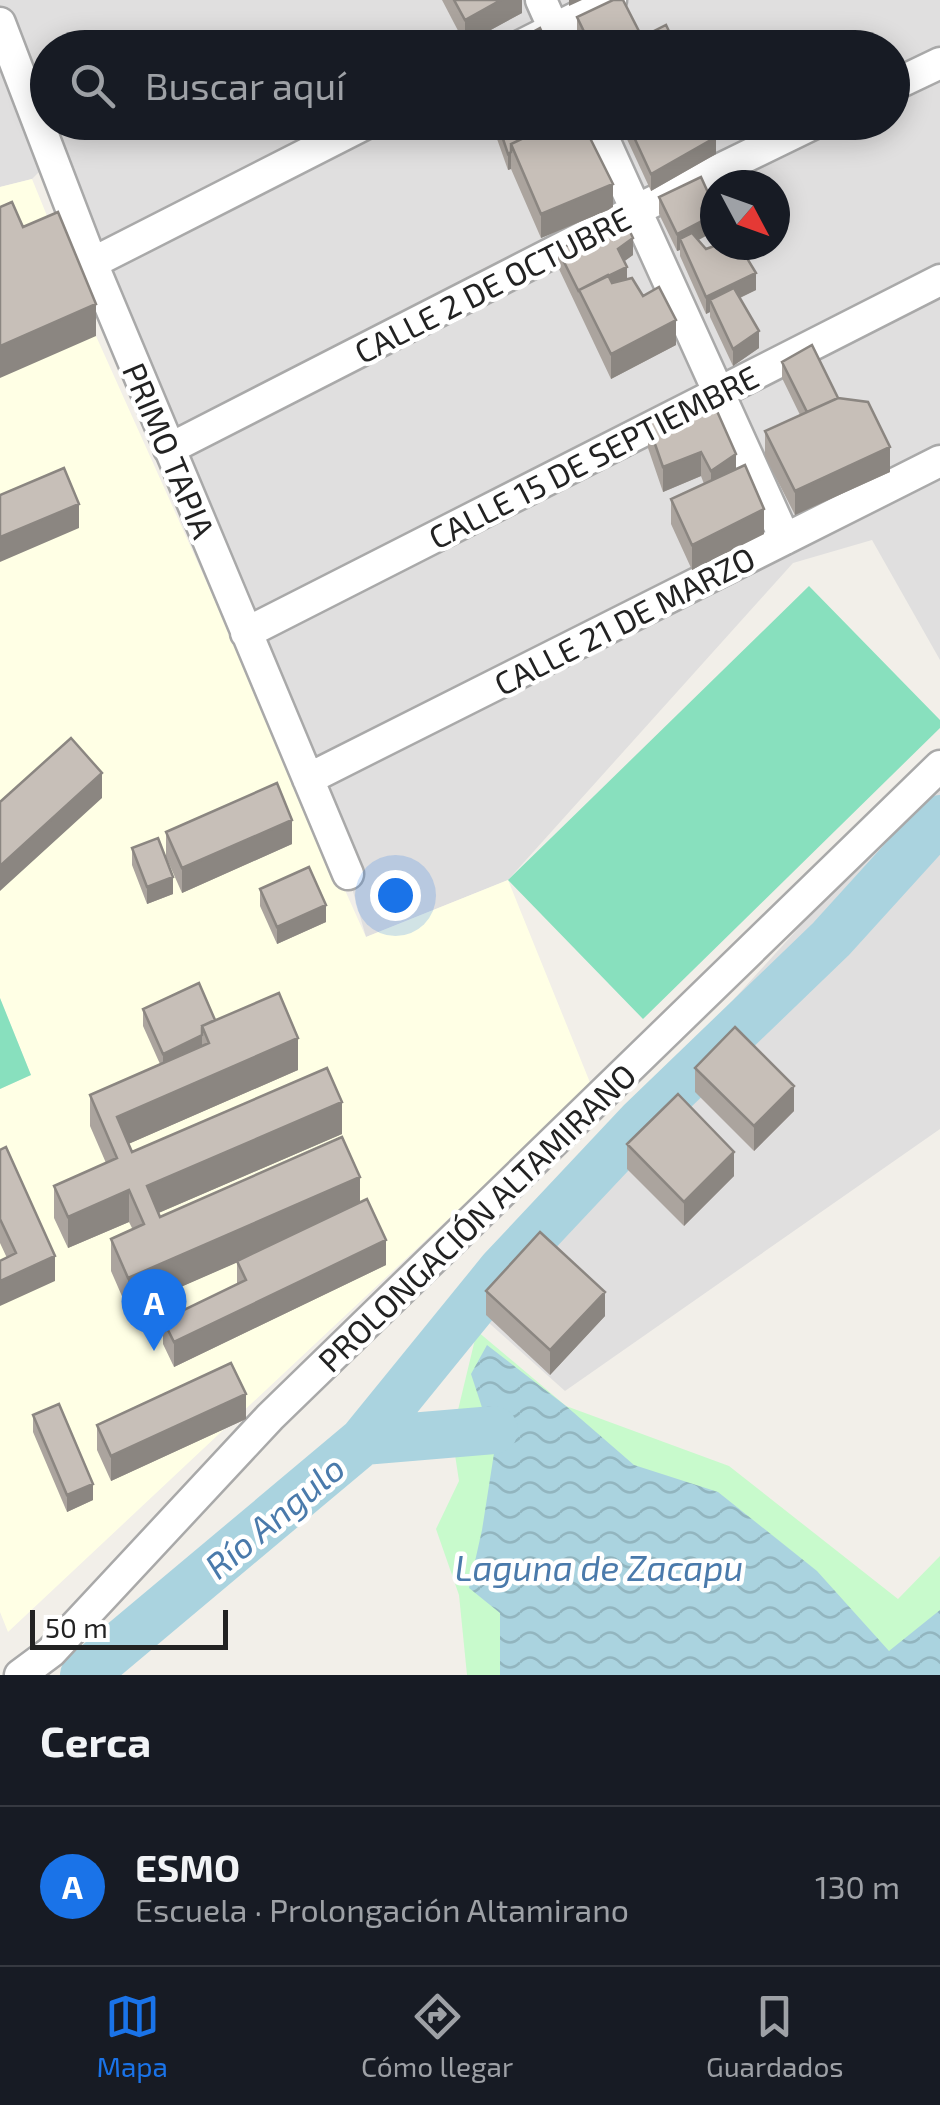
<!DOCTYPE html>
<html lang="es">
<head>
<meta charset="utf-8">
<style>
  :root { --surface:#171b24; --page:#242831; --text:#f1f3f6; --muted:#9ea1a6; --line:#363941; --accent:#1a73e8 }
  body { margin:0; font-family:"Exo 2",sans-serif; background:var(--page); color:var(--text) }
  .compass { position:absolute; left:700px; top:170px; width:90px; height:90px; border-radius:50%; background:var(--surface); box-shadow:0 5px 25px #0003; rotate:131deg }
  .scale { position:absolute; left:30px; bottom:25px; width:198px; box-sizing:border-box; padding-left:10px; border:5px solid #222; border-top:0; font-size:28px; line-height:35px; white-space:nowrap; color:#222; -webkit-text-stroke:8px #fff; paint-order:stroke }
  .you { position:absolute; left:395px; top:895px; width:35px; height:35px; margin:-25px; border:8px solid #fff; border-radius:50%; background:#1a73e8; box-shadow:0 0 0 15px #1a73e833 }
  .badge { display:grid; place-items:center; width:65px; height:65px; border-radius:50%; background:var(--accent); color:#fff; font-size:32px; font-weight:700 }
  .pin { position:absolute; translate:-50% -82px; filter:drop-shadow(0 2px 5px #0008) }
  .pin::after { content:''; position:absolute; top:52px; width:35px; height:30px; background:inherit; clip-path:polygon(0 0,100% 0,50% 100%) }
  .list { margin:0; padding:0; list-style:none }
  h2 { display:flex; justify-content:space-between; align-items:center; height:130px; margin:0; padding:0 40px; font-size:42px }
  h2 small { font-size:32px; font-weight:400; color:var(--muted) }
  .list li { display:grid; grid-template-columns:65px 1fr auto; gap:30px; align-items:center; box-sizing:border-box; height:160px; padding:0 40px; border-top:2px solid var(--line) }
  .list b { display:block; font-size:38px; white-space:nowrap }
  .list p { margin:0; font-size:32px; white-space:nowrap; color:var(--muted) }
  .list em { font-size:32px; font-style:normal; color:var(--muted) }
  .icon { flex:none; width:55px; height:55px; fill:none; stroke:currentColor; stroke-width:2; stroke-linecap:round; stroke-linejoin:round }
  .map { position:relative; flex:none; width:940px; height:1675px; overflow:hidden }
  .search { position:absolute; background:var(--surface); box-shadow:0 5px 25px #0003; left:30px; right:30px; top:30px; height:110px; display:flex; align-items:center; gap:25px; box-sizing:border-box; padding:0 35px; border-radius:55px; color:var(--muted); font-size:38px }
  .sheet { height:290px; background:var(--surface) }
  nav { display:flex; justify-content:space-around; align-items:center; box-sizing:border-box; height:140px; border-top:2px solid var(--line); background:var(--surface); font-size:28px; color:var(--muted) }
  nav a { display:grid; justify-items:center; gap:5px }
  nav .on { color:var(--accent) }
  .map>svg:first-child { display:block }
  .residential { fill:#e0dfdf; fill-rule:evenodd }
  .education { fill:#ffffe5 }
  .park { fill:#c8facc }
  .pitch { fill:#88e0be }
  .water { fill:url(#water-waves) }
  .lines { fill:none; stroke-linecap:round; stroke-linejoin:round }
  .river { stroke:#aad3df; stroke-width:48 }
  .minor-casing { stroke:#a9a9a9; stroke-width:35 }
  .minor { stroke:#fff; stroke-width:30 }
  .wall { fill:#aba49e }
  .shaded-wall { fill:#8b8681 }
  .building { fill:#c7bfb8; stroke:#8b8681; stroke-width:2.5 }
  .labels { text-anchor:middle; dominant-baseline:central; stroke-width:9; stroke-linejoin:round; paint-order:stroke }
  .street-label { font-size:32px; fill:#222; stroke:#fff }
  .water-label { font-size:35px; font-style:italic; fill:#4a7aab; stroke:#fff }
</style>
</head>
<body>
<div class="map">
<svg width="940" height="1675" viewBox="0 0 940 1675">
  <defs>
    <pattern id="water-waves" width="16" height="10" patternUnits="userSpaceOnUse" patternTransform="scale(2.5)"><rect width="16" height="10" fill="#aad3df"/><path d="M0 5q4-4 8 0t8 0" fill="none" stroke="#92b5bf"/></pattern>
  </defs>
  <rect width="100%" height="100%" fill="#f2efe9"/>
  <!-- residential -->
  <path class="residential" d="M0 0H940V660L872 540 793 563 508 880 366 937 348 874 54 157 32 179 0 187ZM48 48H892V122H48ZM715 185H775V245H715Z
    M940 772V1129L565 1391 462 1299Z"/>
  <!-- education -->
  <path class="education" d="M32 179 96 336 366 937 508 880 591 1085 8 1632 0 1612V1089L31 1075 0 998V187Z"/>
  <!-- park -->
  <path class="park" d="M477 1331 566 1406 729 1466 898 1599 940 1556V1675H467L459 1595 436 1529 459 1481 452 1435Z"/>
  <!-- pitch -->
  <path class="pitch" d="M809 586 940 720V728L643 1019 508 880Z
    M0 998 31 1075 0 1089Z"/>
  <!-- water -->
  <path class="water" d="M487 1345 566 1406 634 1465 718 1492 817 1571 889 1651 940 1610V1675H500V1613L469 1588 482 1530 495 1447 471 1374Z"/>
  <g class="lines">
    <!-- river -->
    <path class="river" d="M363 1441 502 1270 642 1121 831 939 940 819
      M84 1675 363 1441 494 1430"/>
    <defs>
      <path id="minor" d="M541 0 562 47
        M0 23 92 263 348 874
        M516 48 611 0
        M892 86 940 63
        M596 122 785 539
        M92 263 369 122
        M169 449 636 210 817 122
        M246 633 940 280
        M308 779 940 461
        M20 1675 51 1652 270 1417 940 766"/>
    </defs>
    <!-- minor casing -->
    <use href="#minor" class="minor-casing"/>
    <!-- minor -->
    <use href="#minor" class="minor"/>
  </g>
  <!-- wall -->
  <path class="wall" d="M442 0H522V13L465 44Z
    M577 17 642 37 677 48H584L577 34Z
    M491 122H582L613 208 541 238 511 169 508 170Z
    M619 122H710L716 154 651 191Z
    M659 197 706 249 756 290 740 298 759 348 733 366 710 317V312L706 314 680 256V250L677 251 659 214Z
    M558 250 633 255 624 261 627 279 643 296 676 345 611 379 558 267Z
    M782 362 838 398 890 472 795 515 765 456V431L800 415 782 378Z
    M648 424 736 469 764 534 692 570 671 524V499L704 484 701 476 663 492 648 448Z
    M166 832 292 844 182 893 166 857Z
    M132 848 173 894 147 904 132 865Z
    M260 889 326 922 277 944 260 906Z
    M143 1009 215 1020 298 1070 128 1144 132 1152 342 1134 158 1213 160 1217 360 1203 386 1265 174 1367 163 1344V1320L237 1284V1262L128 1310 111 1271V1239L133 1230 129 1222 68 1248 54 1218V1186L106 1163 90 1126V1095L160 1064 143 1026Z
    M695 1068 794 1111 754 1151 695 1092Z
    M627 1144 734 1176 684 1226 627 1169Z
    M0 1150 55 1281 7 1258 0 1243Z
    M486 1291 605 1316 550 1375 486 1315Z
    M33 1415 93 1500 67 1512 33 1432Z
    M246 1419 111 1481 97 1450V1425Z"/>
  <!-- shaded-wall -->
  <path class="shaded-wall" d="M501 0H522V13L465 44V20Z
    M569 0H582L569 6Z
    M716 137V154L651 191V174Z
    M511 152V169L508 170V154Z
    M613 184V208L541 238V214Z
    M715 214V231L684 248 680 239V250L677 251V234Z
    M633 238V255L618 266V249Z
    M627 267V284L580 292Z
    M756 273V290L714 310 710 300V312L706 314V297Z
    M96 304V336L0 378V346Z
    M676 320V345L611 379V354Z
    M759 331V348L733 366V349Z
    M890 447V472L795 515V491Z
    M701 452V476L663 492V467Z
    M736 454V479L711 496V471Z
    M79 504V528L0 562V537Z
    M764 509V534L692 570V545Z
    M102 773V798L0 891V866Z
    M292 820V844L182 893V868Z
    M173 877V894L147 904V887Z
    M326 905V922L277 944V927Z
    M202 1035V1052L163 1070V1054Z
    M298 1038V1070L117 1149V1117Z
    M794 1086V1111L754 1151V1126Z
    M342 1102V1134L147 1218V1186Z
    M734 1152V1176L684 1226V1202Z
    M360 1177V1209L128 1310V1278Z
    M129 1190V1222L68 1248V1217Z
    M386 1240V1265L174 1367V1342Z
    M55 1256V1281L0 1306V1281Z
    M605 1292V1316L550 1375V1350Z
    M246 1394V1419L111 1481V1456Z
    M93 1484V1500L67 1512V1495Z"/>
  <!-- building -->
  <path class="building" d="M454 0H501L465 20Z
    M613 0H623L642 37 666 25 677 48H592L577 17Z
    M540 28 549 48H504Z
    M511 122H557L511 144V152L508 154 499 127Z
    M557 122H582L613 184 541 214 511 144Z
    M627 122H655L649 126 658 122H710L716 137 651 174Z
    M701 177 715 208V214L677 234 659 197Z
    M12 202 23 227 58 212 96 304 0 346V207Z
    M624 219 633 238 618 249 627 267 579 290V292L558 250Z
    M692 233 706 249 717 245H739L756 273 706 297 680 239Z
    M608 275 612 283 632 278 643 296 659 287 676 320 611 354 579 290Z
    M734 288 759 331 733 349 710 300Z
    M812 345 838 398 807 412 782 362Z
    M709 393 736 454 711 471 701 452 663 467 648 424Z
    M838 398 868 402 890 447 795 491 765 431Z
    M745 465 764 509 692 545 671 499Z
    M64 468 79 504 0 537V495Z
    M71 738 102 773 0 866V802Z
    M277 783 292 820 182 868 166 832Z
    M158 838 173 877 147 887 132 848Z
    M309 867 326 905 277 927 260 889Z
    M199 983 215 1020 202 1026V1035L163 1054 143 1009Z
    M279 993 298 1038 117 1117 132 1152 327 1068 342 1102 147 1186 160 1217 342 1137 360 1177 128 1278 111 1239 144 1224 129 1190 68 1217 54 1186 117 1158 90 1095 209 1043 202 1026Z
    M735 1027 794 1086 754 1126 695 1068Z
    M678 1094 734 1152 684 1202 627 1144Z
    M6 1147 55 1256 0 1281V1261L16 1253 0 1219V1150Z
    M367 1199 386 1240 174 1342 163 1320 246 1280 237 1261Z
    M540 1232 605 1292 550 1350 486 1291Z
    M231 1363 246 1394 111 1456 97 1425Z
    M59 1404 93 1484 67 1495 33 1415Z"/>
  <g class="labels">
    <!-- street labels -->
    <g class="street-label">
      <text transform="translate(492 284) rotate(-27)">CALLE 2 DE OCTUBRE</text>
      <text transform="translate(170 450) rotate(67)">PRIMO TAPIA</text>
      <text transform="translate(593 456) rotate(-27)">CALLE 15 DE SEPTIEMBRE</text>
      <text transform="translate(624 620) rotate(-27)">CALLE 21 DE MARZO</text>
      <text transform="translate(476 1217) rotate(-44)">PROLONGACIÓN ALTAMIRANO</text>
    </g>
    <!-- water labels -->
    <g class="water-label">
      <text transform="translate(274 1516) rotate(-40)">Río Angulo</text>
      <text x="599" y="1567">Laguna de Zacapu</text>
    </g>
  </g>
</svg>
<svg class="compass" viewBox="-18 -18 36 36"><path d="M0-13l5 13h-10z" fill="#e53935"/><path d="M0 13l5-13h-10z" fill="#9ea1a6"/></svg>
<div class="scale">50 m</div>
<div class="you"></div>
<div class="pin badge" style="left:154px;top:1351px">A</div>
<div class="search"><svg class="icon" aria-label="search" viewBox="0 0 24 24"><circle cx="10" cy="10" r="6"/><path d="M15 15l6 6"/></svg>Buscar aquí</div>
</div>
<section class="sheet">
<h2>Cerca<small></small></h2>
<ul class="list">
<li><span class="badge">A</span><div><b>ESMO</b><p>Escuela · Prolongación Altamirano</p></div><em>130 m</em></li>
</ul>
</section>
<nav>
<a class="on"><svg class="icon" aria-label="map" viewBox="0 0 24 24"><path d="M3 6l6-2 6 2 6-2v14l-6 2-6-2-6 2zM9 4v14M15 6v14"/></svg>Mapa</a>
<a><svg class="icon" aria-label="directions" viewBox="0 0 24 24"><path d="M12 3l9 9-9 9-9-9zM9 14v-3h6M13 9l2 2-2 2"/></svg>Cómo llegar</a>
<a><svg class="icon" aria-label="saved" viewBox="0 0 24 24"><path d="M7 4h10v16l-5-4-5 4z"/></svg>Guardados</a>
</nav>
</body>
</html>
